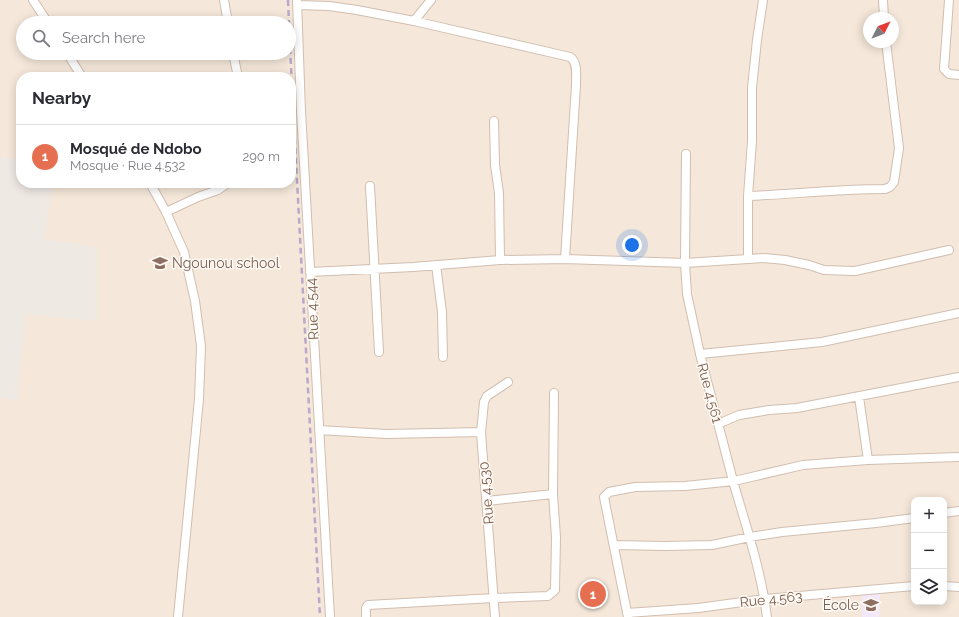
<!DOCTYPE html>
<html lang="en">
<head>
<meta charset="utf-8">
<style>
  :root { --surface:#fff; --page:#f2f2f3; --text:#2b2b33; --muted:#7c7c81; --line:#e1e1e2; --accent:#e76f51 }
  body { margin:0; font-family:Raleway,sans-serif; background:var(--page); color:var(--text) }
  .controls { position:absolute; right:12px; bottom:12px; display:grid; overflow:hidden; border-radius:8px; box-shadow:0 2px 10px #0003 }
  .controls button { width:36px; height:36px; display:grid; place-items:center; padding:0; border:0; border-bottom:1px solid var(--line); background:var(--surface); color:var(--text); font:20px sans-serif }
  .compass { position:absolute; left:863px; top:12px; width:36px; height:36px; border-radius:50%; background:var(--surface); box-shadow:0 2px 10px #0003; rotate:48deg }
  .you { position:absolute; left:632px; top:245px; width:14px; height:14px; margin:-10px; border:3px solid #fff; border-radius:50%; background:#1a73e8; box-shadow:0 0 0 6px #1a73e833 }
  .badge { display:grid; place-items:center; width:26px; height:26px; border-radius:50%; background:var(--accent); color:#fff; font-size:13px; font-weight:700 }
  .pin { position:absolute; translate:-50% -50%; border:2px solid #fff; box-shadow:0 1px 4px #0006 }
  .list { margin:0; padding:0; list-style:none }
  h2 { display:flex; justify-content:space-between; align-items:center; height:52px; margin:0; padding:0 16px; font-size:17px }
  h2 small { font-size:13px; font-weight:400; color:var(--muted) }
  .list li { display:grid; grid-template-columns:26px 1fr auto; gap:12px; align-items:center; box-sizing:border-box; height:64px; padding:0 16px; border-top:1px solid var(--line) }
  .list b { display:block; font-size:15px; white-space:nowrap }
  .list p { margin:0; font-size:13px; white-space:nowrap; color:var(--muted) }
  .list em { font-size:13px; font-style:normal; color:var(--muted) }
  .icon { flex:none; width:22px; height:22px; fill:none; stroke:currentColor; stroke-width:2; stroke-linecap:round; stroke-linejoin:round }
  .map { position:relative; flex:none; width:959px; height:617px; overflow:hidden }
  .search { position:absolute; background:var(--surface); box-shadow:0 2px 10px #0003; left:16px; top:16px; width:280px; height:44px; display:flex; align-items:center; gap:10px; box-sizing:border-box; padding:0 14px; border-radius:22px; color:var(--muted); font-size:15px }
  .panel { position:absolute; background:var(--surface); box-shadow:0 2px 10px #0003; left:16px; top:72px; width:280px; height:116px; border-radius:16px }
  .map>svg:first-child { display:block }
  .residential { fill:#f5e8da; fill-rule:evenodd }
  .industrial { fill:#efe9e4 }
  .education { fill:#f3e8fa }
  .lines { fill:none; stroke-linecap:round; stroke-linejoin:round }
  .minor-casing { stroke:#d1beb0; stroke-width:10 }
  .minor { stroke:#fff; stroke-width:8 }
  .rail { stroke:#b9a8c9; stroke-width:2.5; stroke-dasharray:6 4; stroke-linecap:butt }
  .labels { text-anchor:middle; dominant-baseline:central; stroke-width:3; stroke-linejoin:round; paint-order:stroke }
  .education-label { font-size:14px; fill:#785e54; stroke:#fffaf3; text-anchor:start }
  .street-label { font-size:14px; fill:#7a5c4d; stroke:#fffaf3 }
</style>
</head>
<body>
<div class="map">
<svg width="959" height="617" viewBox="0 0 959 617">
  <rect width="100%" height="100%" fill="#fdf6ec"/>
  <!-- residential -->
  <path class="residential" d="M0 0H959V617H0ZM869 18H893V42H869ZM23 23H289V53H23ZM21 77H291V183H21ZM914 500H944V602H914Z"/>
  <!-- industrial -->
  <path class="industrial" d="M0 157 21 160V183H53L44 239 97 247V321L26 314 17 401 0 398Z"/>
  <!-- education -->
  <path class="education" d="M880 592 879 617H862V593Z"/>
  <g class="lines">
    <defs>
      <path id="minor" d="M33 0 48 23
        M224 0 228 23
        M297 0 301 111 330 617
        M883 0 884 18
        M949 0 944 69 949 74 959 75
        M297 5 329 6 357 10 414 21 570 57C578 62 576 76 576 85L565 259
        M414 21 431 0
        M67 53 82 77
        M233 53 238 77
        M494 121 495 165 499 193 500 260
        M686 154 685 263 687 294 700 354
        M150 183 166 212 184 252 195 301 201 346 199 399 178 617
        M370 186 379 352
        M748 196C794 194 839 189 885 189L890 187 894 182 899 148 886 42
        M166 212 198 197 218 190 228 183
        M748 259V196L752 141V88L757 40 763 0
        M436 265 442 312 443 357
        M310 272 413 267 500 260 565 259 685 263 764 258 785 260 809 265 824 270 855 271 949 250
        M859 397 868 460
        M718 424 739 415 769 410 797 408 959 377
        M319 430 387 434 481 432
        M487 501 553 494
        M944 513 959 511
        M614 545 666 546 712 545 750 537 782 532 876 523 914 518
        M944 586 959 587
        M627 613 698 608 765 599 914 586
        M366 617V608L368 605 494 598 548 596 555 590 556 537 553 494 554 393
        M495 617 481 432 484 402 487 396 508 382
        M628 617 604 497 609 492 635 487 685 486 734 481 803 465 868 460 959 457
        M767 617C761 570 746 526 733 481 722 439 711 396 700 354L822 342 959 313"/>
    </defs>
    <!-- minor casing -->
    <use href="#minor" class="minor-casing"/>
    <!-- minor -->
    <use href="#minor" class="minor"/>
    <!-- rail -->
    <path class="rail" d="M288 0 289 23
      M289 28 320 617"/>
  </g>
  <!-- icons -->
  <defs>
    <symbol id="school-bare" viewBox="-9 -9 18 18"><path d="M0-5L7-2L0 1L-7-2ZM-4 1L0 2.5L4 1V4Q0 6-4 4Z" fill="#8d6e63" stroke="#fffaf3" stroke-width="2.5" paint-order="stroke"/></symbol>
  </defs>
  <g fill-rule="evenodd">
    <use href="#school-bare" x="149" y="252" width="22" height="22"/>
    <use href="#school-bare" x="860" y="594" width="22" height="22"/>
  </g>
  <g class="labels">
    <!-- education labels -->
    <g class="education-label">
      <text x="172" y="263">Ngounou school</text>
      <text x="859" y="605" text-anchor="end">École</text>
    </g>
    <!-- street labels -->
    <g class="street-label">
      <text transform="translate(312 309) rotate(-93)">Rue 4.544</text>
      <text transform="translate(710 393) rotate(75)">Rue 4.561</text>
      <text transform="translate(486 493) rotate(-95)">Rue 4.530</text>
      <text transform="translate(771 599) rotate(-6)">Rue 4.563</text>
    </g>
  </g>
</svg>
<div class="controls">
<button>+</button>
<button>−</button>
<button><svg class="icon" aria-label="layers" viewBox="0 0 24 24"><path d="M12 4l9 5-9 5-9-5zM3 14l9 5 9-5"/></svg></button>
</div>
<svg class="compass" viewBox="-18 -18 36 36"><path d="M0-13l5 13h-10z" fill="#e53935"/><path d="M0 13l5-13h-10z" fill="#7c7c81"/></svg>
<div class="you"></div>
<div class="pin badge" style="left:593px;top:594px">1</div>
<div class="search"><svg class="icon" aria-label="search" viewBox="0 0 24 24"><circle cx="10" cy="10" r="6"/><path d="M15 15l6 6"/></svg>Search here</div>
<section class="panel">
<h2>Nearby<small></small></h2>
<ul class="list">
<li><span class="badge">1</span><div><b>Mosqué de Ndobo</b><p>Mosque · Rue 4.532</p></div><em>290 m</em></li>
</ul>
</section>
</div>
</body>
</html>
